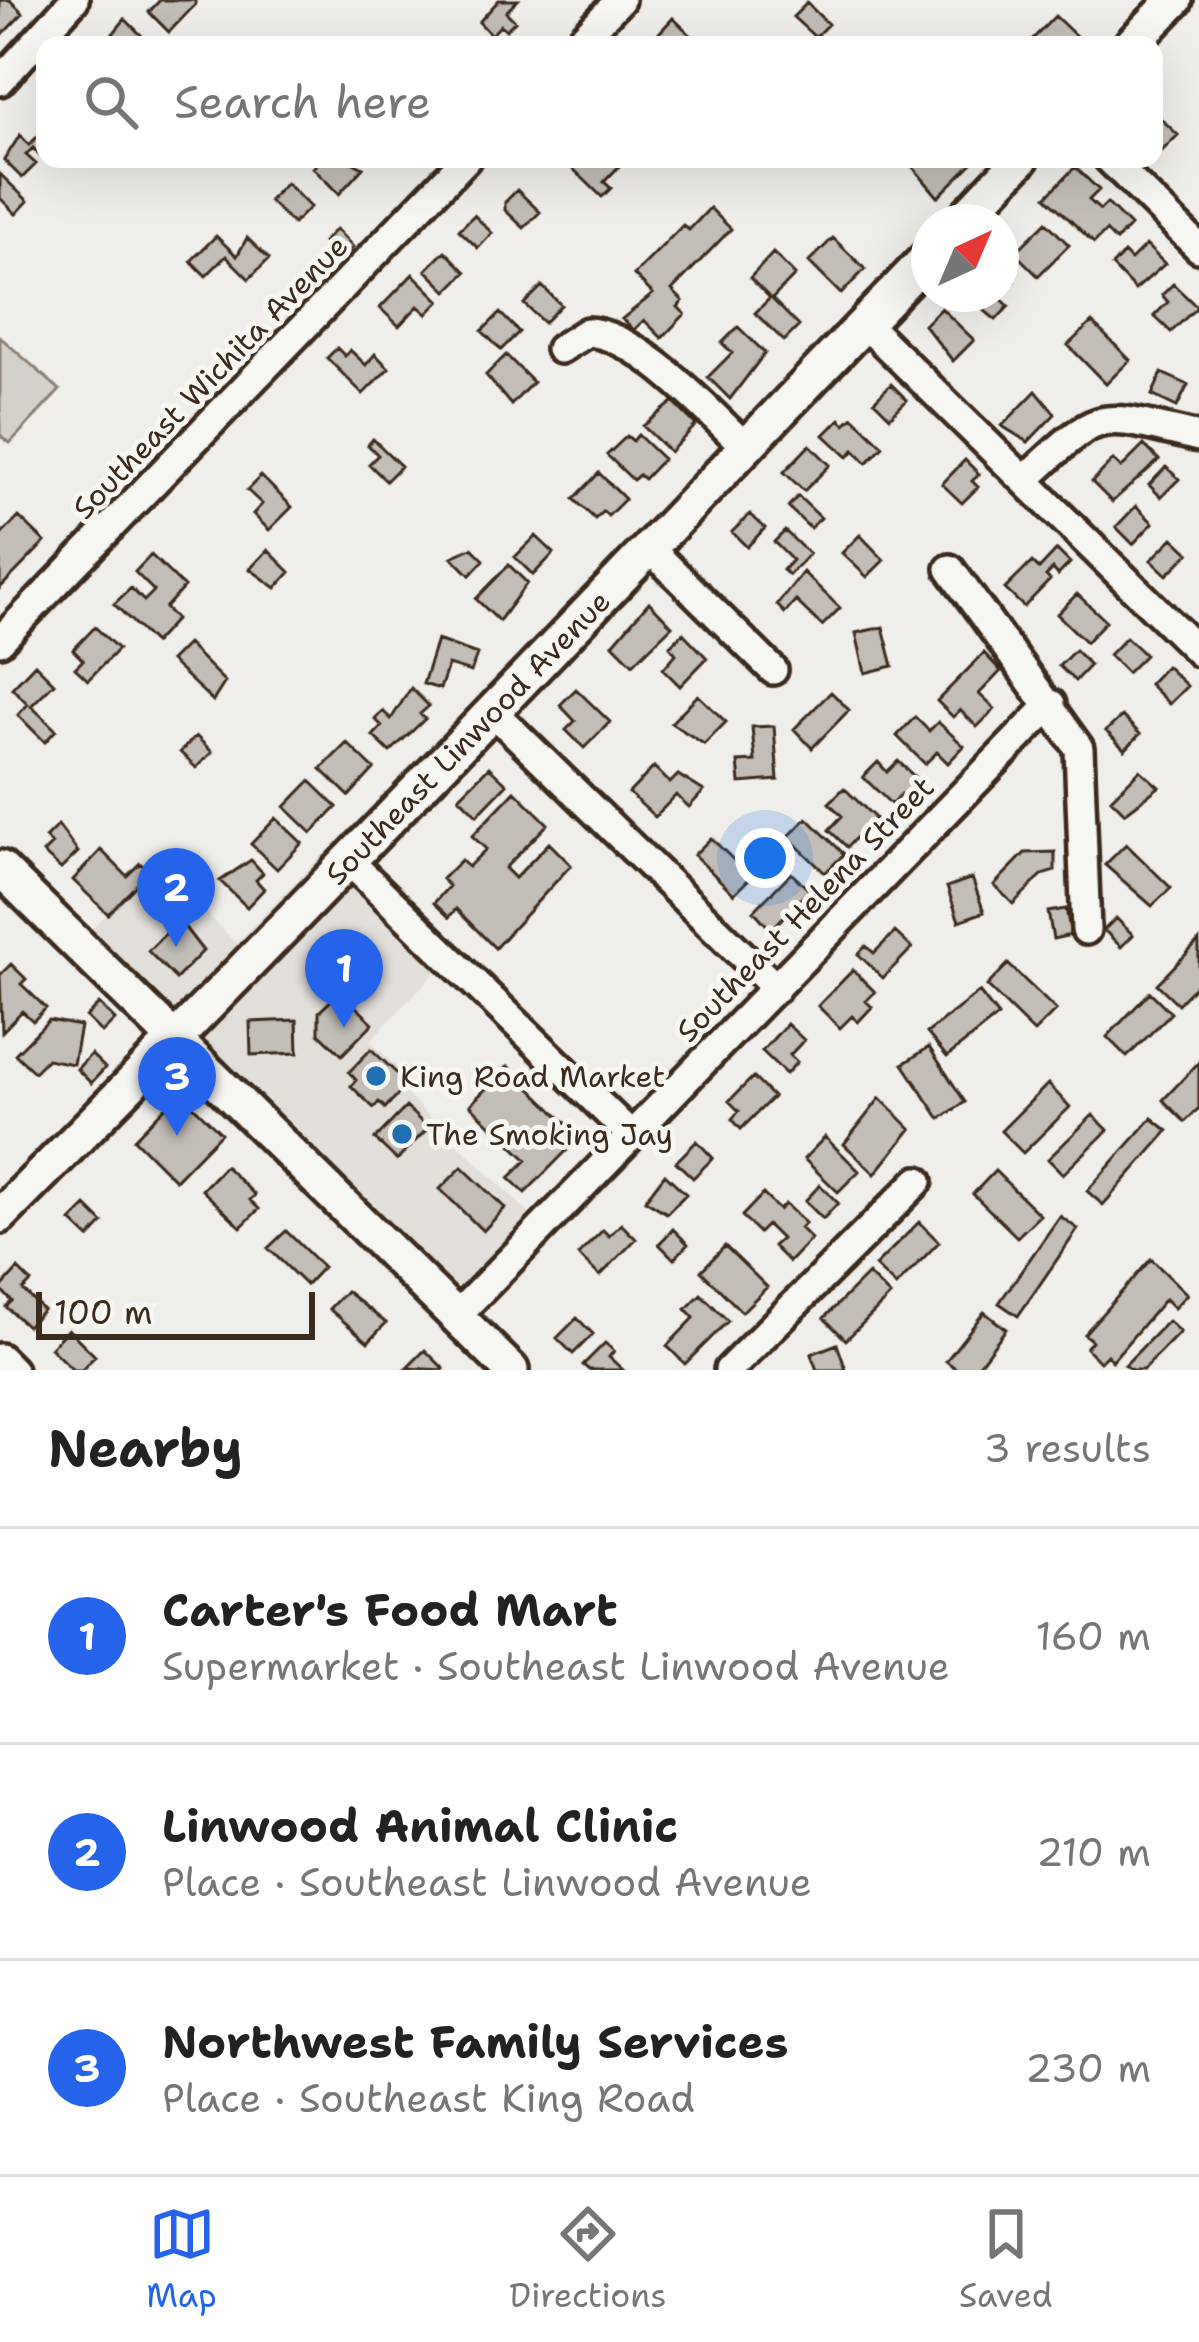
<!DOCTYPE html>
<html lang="en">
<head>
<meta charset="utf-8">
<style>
  :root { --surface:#fff; --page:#f6f6f6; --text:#222; --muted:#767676; --line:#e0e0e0; --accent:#2563eb }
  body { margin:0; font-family:"Shantell Sans",sans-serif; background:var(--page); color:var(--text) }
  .compass { position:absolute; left:911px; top:204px; width:108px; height:108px; border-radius:50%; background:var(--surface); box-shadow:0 12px 48px #0002; rotate:44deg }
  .scale { position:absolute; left:36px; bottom:30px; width:279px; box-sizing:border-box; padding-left:12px; border:6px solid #3b2a1e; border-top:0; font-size:33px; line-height:42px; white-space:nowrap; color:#3b2a1e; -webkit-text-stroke:9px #f6f6f2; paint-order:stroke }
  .you { position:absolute; left:765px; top:858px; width:42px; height:42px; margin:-30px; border:9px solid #fff; border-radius:50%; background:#1a73e8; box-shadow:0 0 0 18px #1a73e833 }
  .badge { display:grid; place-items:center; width:78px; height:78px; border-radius:50%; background:var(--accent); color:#fff; font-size:39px; font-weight:700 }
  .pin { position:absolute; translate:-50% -99px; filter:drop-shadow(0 3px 6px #0008) }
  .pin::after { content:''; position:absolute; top:63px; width:42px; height:36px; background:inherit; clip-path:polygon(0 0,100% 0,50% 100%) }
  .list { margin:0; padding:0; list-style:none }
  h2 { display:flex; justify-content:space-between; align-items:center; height:156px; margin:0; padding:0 48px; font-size:51px }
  h2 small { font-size:39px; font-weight:400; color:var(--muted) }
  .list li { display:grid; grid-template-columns:78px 1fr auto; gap:36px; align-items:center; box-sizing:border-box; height:216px; padding:0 48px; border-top:3px solid var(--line) }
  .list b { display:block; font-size:45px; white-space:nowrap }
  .list p { margin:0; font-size:39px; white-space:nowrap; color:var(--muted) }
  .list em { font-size:39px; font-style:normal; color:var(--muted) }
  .icon { flex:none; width:66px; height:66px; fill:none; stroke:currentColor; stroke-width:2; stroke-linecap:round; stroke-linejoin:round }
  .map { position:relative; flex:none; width:1199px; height:1370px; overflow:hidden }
  .search { position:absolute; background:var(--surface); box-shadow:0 12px 48px #0002; left:36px; right:36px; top:36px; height:132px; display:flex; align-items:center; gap:30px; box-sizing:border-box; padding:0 42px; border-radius:24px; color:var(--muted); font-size:45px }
  .sheet { height:804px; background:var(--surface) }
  nav { display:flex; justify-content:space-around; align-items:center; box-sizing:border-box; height:168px; border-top:3px solid var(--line); background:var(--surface); font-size:33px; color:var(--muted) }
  nav a { display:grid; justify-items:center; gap:6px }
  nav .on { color:var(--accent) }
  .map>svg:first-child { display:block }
  .built { fill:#e2dfdb }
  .green { fill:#d4d1cc; stroke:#887e75; stroke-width:3 }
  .building { fill:#c2bdb7; stroke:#3b2a1e; stroke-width:3 }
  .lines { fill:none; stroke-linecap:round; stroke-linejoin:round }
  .minor-casing { stroke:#3b2a1e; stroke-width:36 }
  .major-casing { stroke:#3b2a1e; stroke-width:42 }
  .minor { stroke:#f6f6f2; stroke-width:27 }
  .major { stroke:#f6f6f2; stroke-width:33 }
  .poi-dot { fill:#1f6fb2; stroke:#f6f6f2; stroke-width:4.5 }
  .labels { text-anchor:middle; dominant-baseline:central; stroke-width:10; stroke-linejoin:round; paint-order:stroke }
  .street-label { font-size:30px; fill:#3b2a1e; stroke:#f6f6f2 }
  .poi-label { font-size:30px; fill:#3b2a1e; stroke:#f6f6f2; text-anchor:start }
</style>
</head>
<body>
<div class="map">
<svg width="1199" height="1370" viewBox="0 0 1199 1370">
  <rect width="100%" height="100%" fill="#efeeea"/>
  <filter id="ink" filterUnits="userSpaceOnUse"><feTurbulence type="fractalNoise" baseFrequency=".00833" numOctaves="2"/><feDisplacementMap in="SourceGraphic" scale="24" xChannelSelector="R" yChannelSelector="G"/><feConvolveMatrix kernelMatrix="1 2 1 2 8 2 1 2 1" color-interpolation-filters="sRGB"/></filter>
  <g filter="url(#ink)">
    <!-- built -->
    <path class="built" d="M323 854 440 967 370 1041 414 1083 407 1095 553 1236 481 1310 89 931 158 865 236 943Z"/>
    <!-- green -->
    <path class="green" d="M0 337 60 390 10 443 0 435Z"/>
    <!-- building -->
    <path class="building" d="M0 0H10L23 13 0 37Z
      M160 0H195V5L169 32 149 12Z
      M518 0 506 12 515 21 506 30 501 25 491 35 479 22 499 0Z
      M807 3 828 24 815 37 793 17Z
      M1055 16 1076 36 1067 45H1027Z
      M673 18 698 42 648 45Z
      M125 19 151 45H104Z
      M1154 112 1178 135 1161 152 1154 145Z
      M20 135 29 145 39 135 45 141 42 158 33 148 26 155 36 164 22 178 4 160Z
      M322 159H346L363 168 339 194 313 168Z
      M563 159H626L604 182 611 188 602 197Z
      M906 159H968L972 163 938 197Z
      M1075 167 1099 190 1089 200 1100 210 1107 203 1130 226 1116 241 1106 231 1094 243 1046 197Z
      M0 174 28 201 16 214 0 198Z
      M286 183 310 207 293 224 269 201Z
      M517 190 540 212 524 228 505 210V202Z
      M710 208 731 229 672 290 683 301 678 307 685 314 662 338 644 320 634 330 622 319 653 294 634 275 683 225 689 230Z
      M474 215 492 233 478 248 459 230Z
      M1046 222 1069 245 1038 276 1015 253Z
      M336 229 353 247 341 260 323 242Z
      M216 236 237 256 247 238 269 259 249 279 226 256 206 276 191 261Z
      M833 238 865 269 841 294 809 262Z
      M1146 245 1165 264 1135 290 1112 266 1124 253 1131 260Z
      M445 251 466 272 447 291 426 270Z
      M773 253 795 275 772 299 799 326 784 341 755 313 770 298 750 278Z
      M1001 268 1014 281 999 297 1009 306 996 320 964 294H1001Z
      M413 274 440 301 427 314 418 306 399 326 380 308Z
      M1173 284 1197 307 1171 332 1154 316 1168 302 1162 295Z
      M542 286 561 305 544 323 524 304Z
      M941 308 974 340 953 361 924 325Z
      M500 313 519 332 501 350 482 331Z
      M1092 322 1130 360 1106 384 1068 345Z
      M738 327 765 353 730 399 708 377 732 353 722 343Z
      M337 348 345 356 350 350 366 365 375 354 389 368 363 394 327 358Z
      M506 355 533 382 511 405 486 375Z
      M1162 373 1188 385 1177 407 1152 395Z
      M891 384 907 400 890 417 874 401Z
      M1036 391 1055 414 1028 442 1002 426Z
      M673 402 696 425 670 452 643 426Z
      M853 417 883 446 867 463 854 450 848 457 824 435 840 419 845 424Z
      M638 435 663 459 644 479 639 475 633 480 607 455 627 436 633 441Z
      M373 439 401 466 386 481 369 464 378 455 368 445Z
      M810 445 830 465 804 491 784 472Z
      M1144 445 1159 460 1112 502 1092 482 1113 460 1121 468Z
      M965 460 979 474 972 481 978 487 962 503 942 484Z
      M1166 467 1179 479 1161 497 1149 485Z
      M599 473 625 499 608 516 603 511 595 519 574 499Z
      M261 476 292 507 269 530 253 514 262 504 247 490Z
      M798 496 821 518 810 528 788 507Z
      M1136 506 1153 523 1133 544 1116 527Z
      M750 514 765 528 747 547 732 532Z
      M19 517 45 542 0 588V536Z
      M785 531 809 554 789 575 783 570 792 560 774 542Z
      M860 535 884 560 867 577 842 553Z
      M536 536 554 553 533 575 515 557Z
      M1173 538 1189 553 1167 575 1151 560Z
      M472 548 484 560 470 575 452 557Z
      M268 550 290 572 276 588 250 569Z
      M1057 550 1070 563 1058 575 1053 569 1046 576 1050 580 1024 607 1005 589 1032 562 1039 569Z
      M151 555 184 587 165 608 176 619 154 643 114 604 131 588 144 601 154 591 135 572Z
      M509 565 527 583 499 621 476 599Z
      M803 572 840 608 822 626 796 601 785 613 777 605Z
      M1077 594 1106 621 1086 642 1057 614Z
      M649 602 672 626 633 664 613 644Z
      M95 627 118 649 88 680 75 668 83 660 73 650Z
      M883 627 893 666 865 673 856 633Z
      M683 633 707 658 680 686 663 669 676 654 670 646Z
      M1126 637 1145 655 1127 673 1109 655Z
      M437 640 477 654 471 672 448 665 440 689 423 684Z
      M187 644 225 682 213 701 170 661Z
      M1075 650 1090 665 1075 681 1059 666Z
      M984 653 1001 671 979 694 995 709 977 727 960 710 953 717 937 701Z
      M35 664 54 683 31 706 56 730 45 742 18 715 28 704 12 688Z
      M1166 666 1187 686 1169 704 1149 684Z
      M411 688 429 706 420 714 425 719 390 752 373 736 382 726 375 719 383 711 391 719Z
      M576 689 610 722 584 748 566 730 575 721 560 705Z
      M831 692 849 710 812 748 794 729Z
      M698 695 726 722 704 744 671 723Z
      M1122 716 1140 734 1125 750 1106 731Z
      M915 717 929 731 938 722 964 746 948 763 937 752 925 764 897 736Z
      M774 726 778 780 740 783 738 762 755 761 752 727Z
      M196 736 212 752 196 768 180 752Z
      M347 743 374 769 349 796 321 769Z
      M898 761 922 784 907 800 901 794 891 804 863 777 878 762 887 772Z
      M489 767 507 784 477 815 459 797Z
      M654 767 670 783 678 775 704 791 689 807 676 795 655 817 629 793Z
      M1140 770 1159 787 1125 813 1111 799Z
      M310 781 337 807 312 833 285 807Z
      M844 788 875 818 847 847 829 830 842 816 829 803Z
      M515 791 548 824 505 868 515 878 549 843 571 865 495 948 456 909 449 917 434 903 449 886 442 879 461 860 468 867 486 849 472 836Z
      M276 818 302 843 277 869 251 844Z
      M807 818 844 854 825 873 788 837Z
      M58 825 78 852 61 869 43 853 52 844 45 838Z
      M711 838 751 877 734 894 694 855Z
      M1126 844 1171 888 1152 906 1105 865Z
      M101 850 127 876 140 863 149 872 108 914 73 880Z
      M1055 852V871L1042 875 1013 904 994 885 1025 853Z
      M251 860 263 873 256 880 264 889 247 907 220 881Z
      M791 873 809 890 771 930 754 911Z
      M972 878 984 912 959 921 947 887Z
      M1066 909 1071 935 1053 939 1048 912Z
      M1116 918 1133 935 1121 947 1104 930Z
      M179 920 203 951 176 979 148 951Z
      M895 932 912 948 883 978 858 954 866 946 874 953Z
      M1199 941V982L1178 1004 1157 984Z
      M11 964 26 979 21 984 46 1008 33 1021 22 1011 2 1032 0 975Z
      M1008 964 1056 1010 1034 1032 987 986Z
      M853 970 875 992 866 1001 872 1007 858 1022 852 1016 840 1028 818 1006Z
      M340 992 373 1023 342 1055 319 1033V1012Z
      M979 992 998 1016 947 1057 927 1033Z
      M1150 992 1171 1013 1127 1057 1107 1037Z
      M99 1004 115 1020 102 1033 86 1017Z
      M49 1020 80 1026 73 1064 47 1059 34 1072 15 1054Z
      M297 1020 298 1053 251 1055 250 1022Z
      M787 1024 804 1040 790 1055 797 1062 786 1074 762 1051Z
      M929 1047 965 1102 940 1119 903 1064Z
      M371 1049 408 1084 385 1108 379 1102 374 1108 351 1086 356 1080 349 1072Z
      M91 1054 105 1068 91 1083 77 1069Z
      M1199 1062V1108L1185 1122 1163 1100Z
      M508 1066 580 1137 525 1193 509 1178 527 1160 470 1105Z
      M753 1077 773 1097 741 1129 732 1119 739 1111 729 1101Z
      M1048 1084 1070 1107 1023 1153 1001 1131Z
      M175 1097 181 1102 185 1098 221 1133 175 1180 134 1139Z
      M880 1098 911 1129 875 1174 844 1144Z
      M406 1107 428 1128 397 1160 375 1139Z
      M1093 1115 1108 1130 1063 1174 1048 1159Z
      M1152 1118 1168 1131 1103 1205 1087 1191Z
      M825 1137 859 1171 838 1192 804 1159Z
      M697 1141 713 1158 693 1178 676 1162Z
      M225 1166 255 1195 250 1200 259 1209 241 1227 202 1190Z
      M462 1167 505 1208 483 1231 440 1189Z
      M995 1171 1040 1215 1017 1237 973 1194Z
      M665 1174 686 1194 667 1213 645 1200Z
      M820 1185 838 1203 823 1219 805 1201Z
      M763 1194 779 1210 785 1204 805 1223 800 1228 811 1239 789 1262 773 1246 781 1239 767 1225 759 1233 742 1216Z
      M86 1206 103 1223 89 1238 71 1221Z
      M1060 1216 1078 1229 1018 1316 999 1303Z
      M919 1222 939 1242 896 1286 875 1266Z
      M621 1224 636 1239 600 1276 578 1255 603 1230 609 1236Z
      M673 1229 688 1244 674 1259 659 1244Z
      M286 1231 323 1267 306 1285 268 1248Z
      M725 1246 767 1287 742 1312 701 1271Z
      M1151 1259 1187 1294 1174 1308 1165 1299 1112 1361 1107 1355 1100 1362 1086 1348 1092 1341 1084 1334Z
      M18 1269 31 1282 23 1290 43 1310 27 1326 6 1307 12 1301 0 1289Z
      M868 1274 890 1296 846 1340 824 1318Z
      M346 1291 386 1323 368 1342 329 1309Z
      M701 1294 728 1321 685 1364 667 1346 694 1318 686 1309Z
      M984 1312 1006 1329 975 1370H958L946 1361Z
      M577 1318 593 1334 573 1354 557 1338Z
      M1168 1321 1180 1332 1143 1370H1131L1125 1365Z
      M68 1329 95 1356 82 1370H73L50 1348Z
      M605 1343 614 1351 609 1357 623 1370H589L583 1365Z
      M837 1344 846 1370H817L811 1354Z
      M425 1350 444 1369 443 1370 407 1368Z"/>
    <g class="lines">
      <defs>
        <path id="minor" d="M576 45 620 0
          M0 81 74 0
          M1109 159 1199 248
          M864 323 1199 652
          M560 349 587 332C639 334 708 412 745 446
          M1026 479C1104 406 1095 413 1199 437
          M648 547 773 670
          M950 569 1079 748 1086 930
          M0 641 466 159
          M491 710 776 988
          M347 859 631 1135
          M456 1316 1051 704
          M0 1358 12 1370
          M729 1370 918 1181"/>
        <g id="major">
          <path d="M1131 45 1175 0"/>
          <path d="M961 222 1021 159"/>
          <path d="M0 868 511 1370"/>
          <path id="s1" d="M0 1216C314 901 621 577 929 256"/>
        </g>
      </defs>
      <!-- minor casing -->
      <use href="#minor" class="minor-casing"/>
      <!-- major casing -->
      <use href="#major" class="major-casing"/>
      <!-- minor -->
      <use href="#minor" class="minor"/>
      <!-- major -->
      <use href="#major" class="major"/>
    </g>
  </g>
  <!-- markers -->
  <g class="poi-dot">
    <circle cx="376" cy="1076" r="12"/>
    <circle cx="402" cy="1134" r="12"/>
  </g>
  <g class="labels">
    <!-- street labels -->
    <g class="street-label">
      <text transform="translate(210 377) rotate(-46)">Southeast Wichita Avenue</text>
      <text stroke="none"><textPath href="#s1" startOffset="669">Southeast Linwood Avenue</textPath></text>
      <text transform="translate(805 909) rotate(-46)">Southeast Helena Street</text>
    </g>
    <!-- poi labels -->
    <g class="poi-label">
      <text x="400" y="1076">King Road Market</text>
      <text x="426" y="1134">The Smoking Jay</text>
    </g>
  </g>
</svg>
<svg class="compass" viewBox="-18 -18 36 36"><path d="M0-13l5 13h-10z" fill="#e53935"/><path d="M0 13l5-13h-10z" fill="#767676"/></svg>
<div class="scale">100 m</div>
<div class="you"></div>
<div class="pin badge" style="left:344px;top:1028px">1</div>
<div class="pin badge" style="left:176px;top:947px">2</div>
<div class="pin badge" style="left:177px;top:1136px">3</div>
<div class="search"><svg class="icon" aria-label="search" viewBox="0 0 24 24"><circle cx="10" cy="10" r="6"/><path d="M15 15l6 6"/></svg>Search here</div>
</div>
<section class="sheet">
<h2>Nearby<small>3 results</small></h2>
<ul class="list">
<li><span class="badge">1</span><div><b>Carter's Food Mart</b><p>Supermarket · Southeast Linwood Avenue</p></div><em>160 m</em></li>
<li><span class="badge">2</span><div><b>Linwood Animal Clinic</b><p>Place · Southeast Linwood Avenue</p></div><em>210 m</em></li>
<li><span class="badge">3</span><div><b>Northwest Family Services</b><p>Place · Southeast King Road</p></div><em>230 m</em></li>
</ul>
</section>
<nav>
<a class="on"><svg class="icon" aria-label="map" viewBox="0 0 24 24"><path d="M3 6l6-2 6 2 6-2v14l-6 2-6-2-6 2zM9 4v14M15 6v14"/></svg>Map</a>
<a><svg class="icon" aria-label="directions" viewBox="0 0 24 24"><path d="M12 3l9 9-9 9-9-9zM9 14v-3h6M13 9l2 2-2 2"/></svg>Directions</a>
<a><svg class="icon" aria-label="saved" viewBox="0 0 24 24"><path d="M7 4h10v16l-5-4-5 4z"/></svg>Saved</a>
</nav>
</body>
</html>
